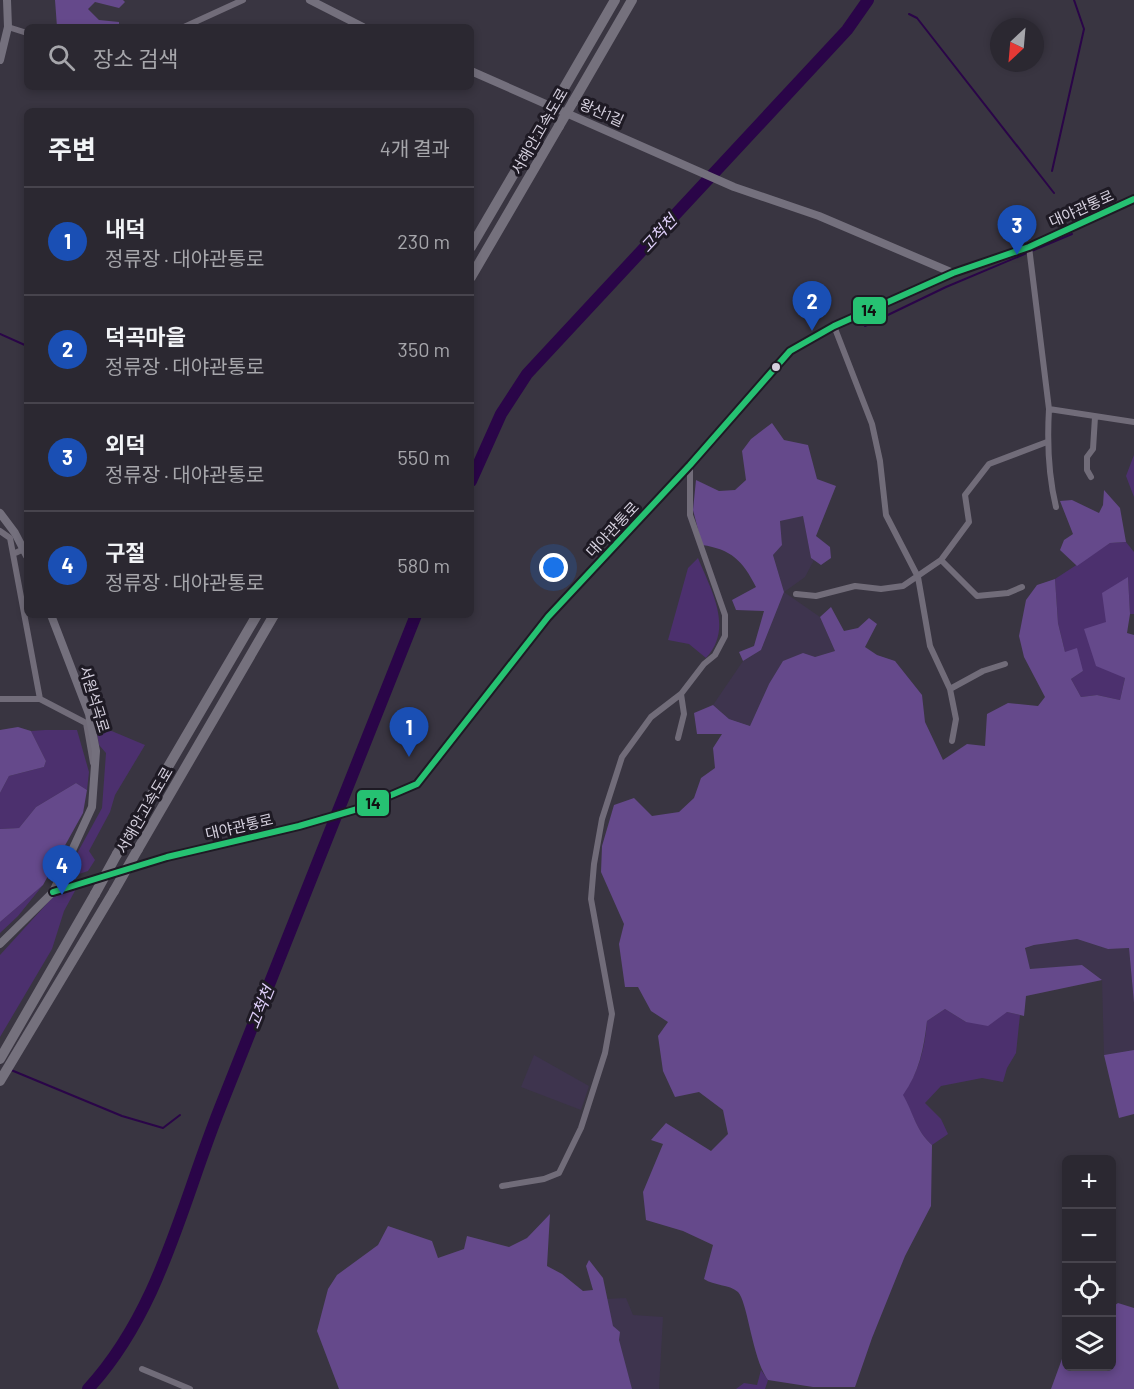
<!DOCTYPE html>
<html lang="ko">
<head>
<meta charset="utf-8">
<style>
  :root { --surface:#2b2831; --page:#37343d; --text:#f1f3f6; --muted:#a6a6ab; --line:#47444d; --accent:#8c9099 }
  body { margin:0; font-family:Barlow,"Noto Sans KR",sans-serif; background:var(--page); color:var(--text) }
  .controls { position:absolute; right:18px; bottom:18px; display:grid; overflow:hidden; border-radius:9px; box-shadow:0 3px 9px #0003 }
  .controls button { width:54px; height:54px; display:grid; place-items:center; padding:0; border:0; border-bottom:2px solid var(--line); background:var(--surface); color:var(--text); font:30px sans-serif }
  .compass { position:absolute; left:990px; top:18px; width:54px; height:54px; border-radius:50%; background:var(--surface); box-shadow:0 3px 9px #0003; rotate:206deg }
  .you { position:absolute; left:554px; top:568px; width:21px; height:21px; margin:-15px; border:4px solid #fff; border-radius:50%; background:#1a73e8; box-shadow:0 0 0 9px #1a73e833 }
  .badge { display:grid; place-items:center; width:39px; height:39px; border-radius:50%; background:var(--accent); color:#fff; font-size:20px; font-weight:700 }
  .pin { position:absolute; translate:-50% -50px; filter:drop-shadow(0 2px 3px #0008) }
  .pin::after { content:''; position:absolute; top:32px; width:21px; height:18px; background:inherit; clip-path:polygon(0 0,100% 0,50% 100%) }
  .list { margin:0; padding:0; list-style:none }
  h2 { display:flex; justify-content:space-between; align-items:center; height:78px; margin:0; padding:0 24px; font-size:26px }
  h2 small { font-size:20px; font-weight:400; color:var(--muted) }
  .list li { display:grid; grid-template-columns:39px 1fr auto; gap:18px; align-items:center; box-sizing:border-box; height:108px; padding:0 24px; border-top:2px solid var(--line) }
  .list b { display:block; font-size:22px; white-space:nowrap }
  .list p { margin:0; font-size:20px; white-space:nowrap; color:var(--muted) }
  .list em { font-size:20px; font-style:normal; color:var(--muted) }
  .icon { flex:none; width:33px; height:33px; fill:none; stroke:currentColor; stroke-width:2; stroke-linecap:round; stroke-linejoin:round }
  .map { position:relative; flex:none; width:1134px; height:1389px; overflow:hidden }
  .search { position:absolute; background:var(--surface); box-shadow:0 3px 9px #0003; left:24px; top:24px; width:450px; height:66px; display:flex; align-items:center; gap:15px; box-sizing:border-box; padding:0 21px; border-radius:9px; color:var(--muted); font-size:22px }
  .panel { position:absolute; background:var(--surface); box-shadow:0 3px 9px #0003; left:24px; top:108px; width:450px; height:510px; border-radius:9px }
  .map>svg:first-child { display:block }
  .built { fill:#3e344e }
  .green { fill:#4c306e }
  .forest { fill:#65498b }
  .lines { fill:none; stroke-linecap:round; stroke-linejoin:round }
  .stream { stroke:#2a0548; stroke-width:2 }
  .river { stroke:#2a0548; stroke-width:12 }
  .street { stroke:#716c79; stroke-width:6 }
  .secondary { stroke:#74707d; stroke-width:8 }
  .highway { stroke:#75717d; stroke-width:10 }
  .highway-bridge { stroke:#75717d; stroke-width:10 }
  .bus-1-casing { stroke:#1e1a24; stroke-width:10 }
  .bus-1 { stroke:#26c172; stroke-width:6 }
  .bus-dot { fill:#d5d0de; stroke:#1e1a24; stroke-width:2 }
  .labels { text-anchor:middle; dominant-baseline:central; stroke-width:6; stroke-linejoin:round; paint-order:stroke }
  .street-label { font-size:15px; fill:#d5d0de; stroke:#1e1a24 }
  .water-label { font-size:16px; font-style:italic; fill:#e2d2fd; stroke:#1e1a24 }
  .line-badge { stroke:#1e1a24; stroke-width:2 }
  .pale-badge-label { font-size:16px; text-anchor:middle; font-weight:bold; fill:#111 }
</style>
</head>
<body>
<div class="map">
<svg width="1134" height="1389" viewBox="0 0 1134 1389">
  <rect width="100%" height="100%" fill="#393541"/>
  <!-- built -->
  <path class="built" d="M803 515 811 558 814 560 805 577 784 592 820 617 835 651 815 657 769 684 750 726 729 719 713 705 743 661 761 650 784 592 773 555 782 545 780 521Z
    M1077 939 1108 949 1129 948 1134 1003V1050L1104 1055 1102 980 1082 965 1030 970 1025 949 1034 945Z
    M534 1055 589 1086 581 1110 521 1087Z
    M626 1298 633 1315 663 1317 659 1389H632L605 1299Z"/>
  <!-- green -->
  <path class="green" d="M1134 455V497L1126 476Z
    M1126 542 1134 552V614H1130L1128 578 1125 678 1120 700 1097 695 1081 697 1071 679 1083 671 1065 652 1058 623 1055 579 1110 543Z
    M698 558C711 590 734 628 706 658L689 644 668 640 688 568Z
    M95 724 145 745 115 795 110 812 89 851 95 860 88 871 73 876 74 859 102 808 106 753 99 745Z
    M45 730H77L89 772 87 790 76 783 36 807 19 828 0 829V793L9 776 44 767 46 761 31 731Z
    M43 885 18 916 0 933V922Z
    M76 889 64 911 52 949 0 1037V955L53 897Z
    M945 1009 966 1022 1007 1012 1020 1015 1016 1053 1007 1068 1003 1082 982 1078 941 1086 925 1103 941 1119 948 1134 932 1145C916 1131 914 1114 902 1095 919 1073 925 1048 927 1021Z
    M761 1370 768 1380 765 1389H736L744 1383 757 1385Z"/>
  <!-- forest -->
  <path class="forest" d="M55 0H123L125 2 119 8 95 2 88 9 99 20 119 22V27H57Z
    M772 423 784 440 808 445 817 479 836 486 816 536 830 547 831 558 821 565 811 558 803 516 780 521 782 545 773 555 784 592 761 650 743 661 739 652 754 646 764 611 736 610 732 600 756 587C743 561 731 549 702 545L693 510 696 480 719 491 735 490 746 480 742 451 751 439Z
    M1104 490 1120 508 1126 542 1110 543 1077 566 1060 550 1064 540 1073 534 1060 501 1072 500 1099 513 1103 505Z
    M1128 577 1130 614 1127 633 1134 635V1003L1129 948 1108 949 1077 939 1034 945 1025 948 1030 969 1082 965 1102 980 1026 996 1024 1016 1007 1012 988 1026 966 1022 945 1009 927 1021C924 1048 919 1073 903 1095 914 1114 916 1131 932 1145L931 1206 905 1256 872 1338 855 1387H813L768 1380C752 1358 748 1303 738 1292 729 1284 714 1286 704 1279L713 1245 683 1231 646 1220 643 1192 663 1144 651 1140 666 1123 711 1151 728 1134 723 1110 699 1092 675 1097 663 1071 658 1036 668 1022 651 1011 638 987H625L619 944 624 924 601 872 602 846 614 805 634 798 652 816 679 812 694 798 701 778 715 768 713 748 722 734H697L694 713 713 705 729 719 750 726 769 684 783 661 803 653 815 657 835 651 820 617 831 607 844 631 858 628 869 618 877 624 865 647 877 655 895 661 922 695 925 722 943 760 967 744 985 746 987 714 1008 703 1038 706 1045 697 1024 657 1019 636 1026 600 1037 585 1055 579 1058 623 1065 652 1077 648 1083 671 1071 679 1081 697 1097 695 1120 700 1125 678 1096 666 1084 629 1106 622 1102 593Z
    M18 727 31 731 46 761 44 767 9 776 0 793V730Z
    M76 783 87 790 83 813 43 885 0 922V829L19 828 36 807Z
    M1134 1050V1114L1119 1118 1104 1055Z
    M550 1214 547 1266 562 1274 583 1291 593 1290 586 1266 589 1260 603 1278 613 1326 620 1332 619 1340 632 1389H339L317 1331 328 1289 337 1275 378 1245 388 1226 432 1241 438 1258 464 1249 467 1236 509 1247 527 1238Z
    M1118 1303 1134 1308V1389H1051L1066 1348V1366H1112V1307Z"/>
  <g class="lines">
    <!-- stream -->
    <path class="stream" d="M909 14 917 18 1054 193
      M1052 171 1084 29 1074 0
      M865 326 946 287 1072 234
      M0 334 27 346
      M11 1070 122 1116 163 1128 180 1115"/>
    <!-- river -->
    <path class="river" d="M471 481 501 414 527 374 847 30 868 0
      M88 1389C160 1311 182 1203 220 1108 284 943 350 779 416 615"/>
    <!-- street -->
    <path class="street" d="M8 27 27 33
      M184 27 243 0
      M1029 247 1049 409 1134 422
      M834 326 872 424 880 461 886 515 918 577 930 646 950 689 956 719 952 741
      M1049 409C1047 443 1048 474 1056 507
      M1091 477 1087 470V457L1093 449 1095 417
      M0 531 10 538 13 554
      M24 549 13 554 40 699
      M941 560 977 596 1008 593 1022 587
      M796 594 816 596 855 586 881 589 903 586 941 560 969 522 965 495 989 464 1047 442
      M950 689 983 671 1005 664
      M0 699H40L86 723 93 763
      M678 738 684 714 681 694
      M502 1186 544 1179 559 1173 581 1128 605 1053 612 1014 591 899 594 864 602 819 622 757 651 717 681 694 704 664 715 655 725 636V615L690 515V465
      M142 1369 190 1389"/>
    <!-- secondary -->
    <path class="secondary" d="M310 0 363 27
      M0 60 8 27 7 0
      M471 71 734 187 819 216 953 273
      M0 513 15 533 27 556
      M53 892 167 857 299 826 361 808 417 784 548 617 690 465 790 351 834 326 953 273 1029 247 1134 199
      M0 944 53 892 92 807 96 751 89 714 51 615"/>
    <!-- highway -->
    <path class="highway" d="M560 95 615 0
      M573 102 632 0
      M471 247 546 119
      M471 277 559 126
      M138 849 274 615
      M117 854 257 615
      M0 1059 95 894
      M0 1081 114 891"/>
    <!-- highway-bridge -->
    <path class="highway-bridge" d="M546 119 560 95
      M559 126 573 102
      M114 891 138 849
      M95 894 117 854"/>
    <defs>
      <path id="bus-1" d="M53 892 167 857 299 826 361 808 417 784 548 617 690 465 790 351 834 326 953 273 1029 247 1134 199"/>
    </defs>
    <!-- bus-1 casing -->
    <use href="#bus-1" class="bus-1-casing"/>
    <!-- bus-1 -->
    <use href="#bus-1" class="bus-1"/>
  </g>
  <!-- markers -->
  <circle class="bus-dot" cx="776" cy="367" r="5"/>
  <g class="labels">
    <!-- street labels -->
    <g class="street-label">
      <text transform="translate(602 112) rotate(24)">왕산1길</text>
      <text transform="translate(539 131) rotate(-60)">서해안고속도로</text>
      <text transform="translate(1081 208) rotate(-24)">대야관통로</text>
      <text transform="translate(612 529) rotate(-47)">대야관통로</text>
      <text transform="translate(95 699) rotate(73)">서원석곡로</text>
      <text transform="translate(144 810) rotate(-60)">서해안고속도로</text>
      <text transform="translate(239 826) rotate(-13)">대야관통로</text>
    </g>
    <!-- water labels -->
    <g class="water-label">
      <text transform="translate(658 233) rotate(-47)">고척천</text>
      <text transform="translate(260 1007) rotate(-68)">고척천</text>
    </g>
  </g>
  <g class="line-badge">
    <rect x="852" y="296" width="35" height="29" rx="6" fill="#26c172"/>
    <rect x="356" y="789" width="34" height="28" rx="6" fill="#26c172"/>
  </g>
  <g class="pale-badge-label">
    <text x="869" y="316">14</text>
    <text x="373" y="809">14</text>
  </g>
</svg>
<div class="controls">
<button>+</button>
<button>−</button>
<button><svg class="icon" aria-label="locate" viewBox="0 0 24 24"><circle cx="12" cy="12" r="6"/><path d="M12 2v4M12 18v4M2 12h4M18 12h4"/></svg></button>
<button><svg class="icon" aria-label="layers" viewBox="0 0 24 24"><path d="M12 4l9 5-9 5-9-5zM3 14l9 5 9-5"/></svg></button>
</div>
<svg class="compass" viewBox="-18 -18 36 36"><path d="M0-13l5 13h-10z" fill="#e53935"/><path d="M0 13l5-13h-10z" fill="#a6a6ab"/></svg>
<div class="you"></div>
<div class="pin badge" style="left:409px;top:757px;background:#1a4fb4">1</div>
<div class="pin badge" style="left:812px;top:331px;background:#1a4fb4">2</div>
<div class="pin badge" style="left:1017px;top:255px;background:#1a4fb4">3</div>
<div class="pin badge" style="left:62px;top:895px;background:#1a4fb4">4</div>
<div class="search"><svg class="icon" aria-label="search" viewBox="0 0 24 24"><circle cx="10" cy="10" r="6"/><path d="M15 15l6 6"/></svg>장소 검색</div>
<section class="panel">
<h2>주변<small>4개 결과</small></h2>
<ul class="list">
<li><span class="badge" style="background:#1a4fb4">1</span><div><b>내덕</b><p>정류장 · 대야관통로</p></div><em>230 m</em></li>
<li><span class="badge" style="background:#1a4fb4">2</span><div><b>덕곡마을</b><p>정류장 · 대야관통로</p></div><em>350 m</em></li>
<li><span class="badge" style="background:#1a4fb4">3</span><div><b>외덕</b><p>정류장 · 대야관통로</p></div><em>550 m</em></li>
<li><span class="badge" style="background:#1a4fb4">4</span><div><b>구절</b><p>정류장 · 대야관통로</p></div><em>580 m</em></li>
</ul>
</section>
</div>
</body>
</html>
